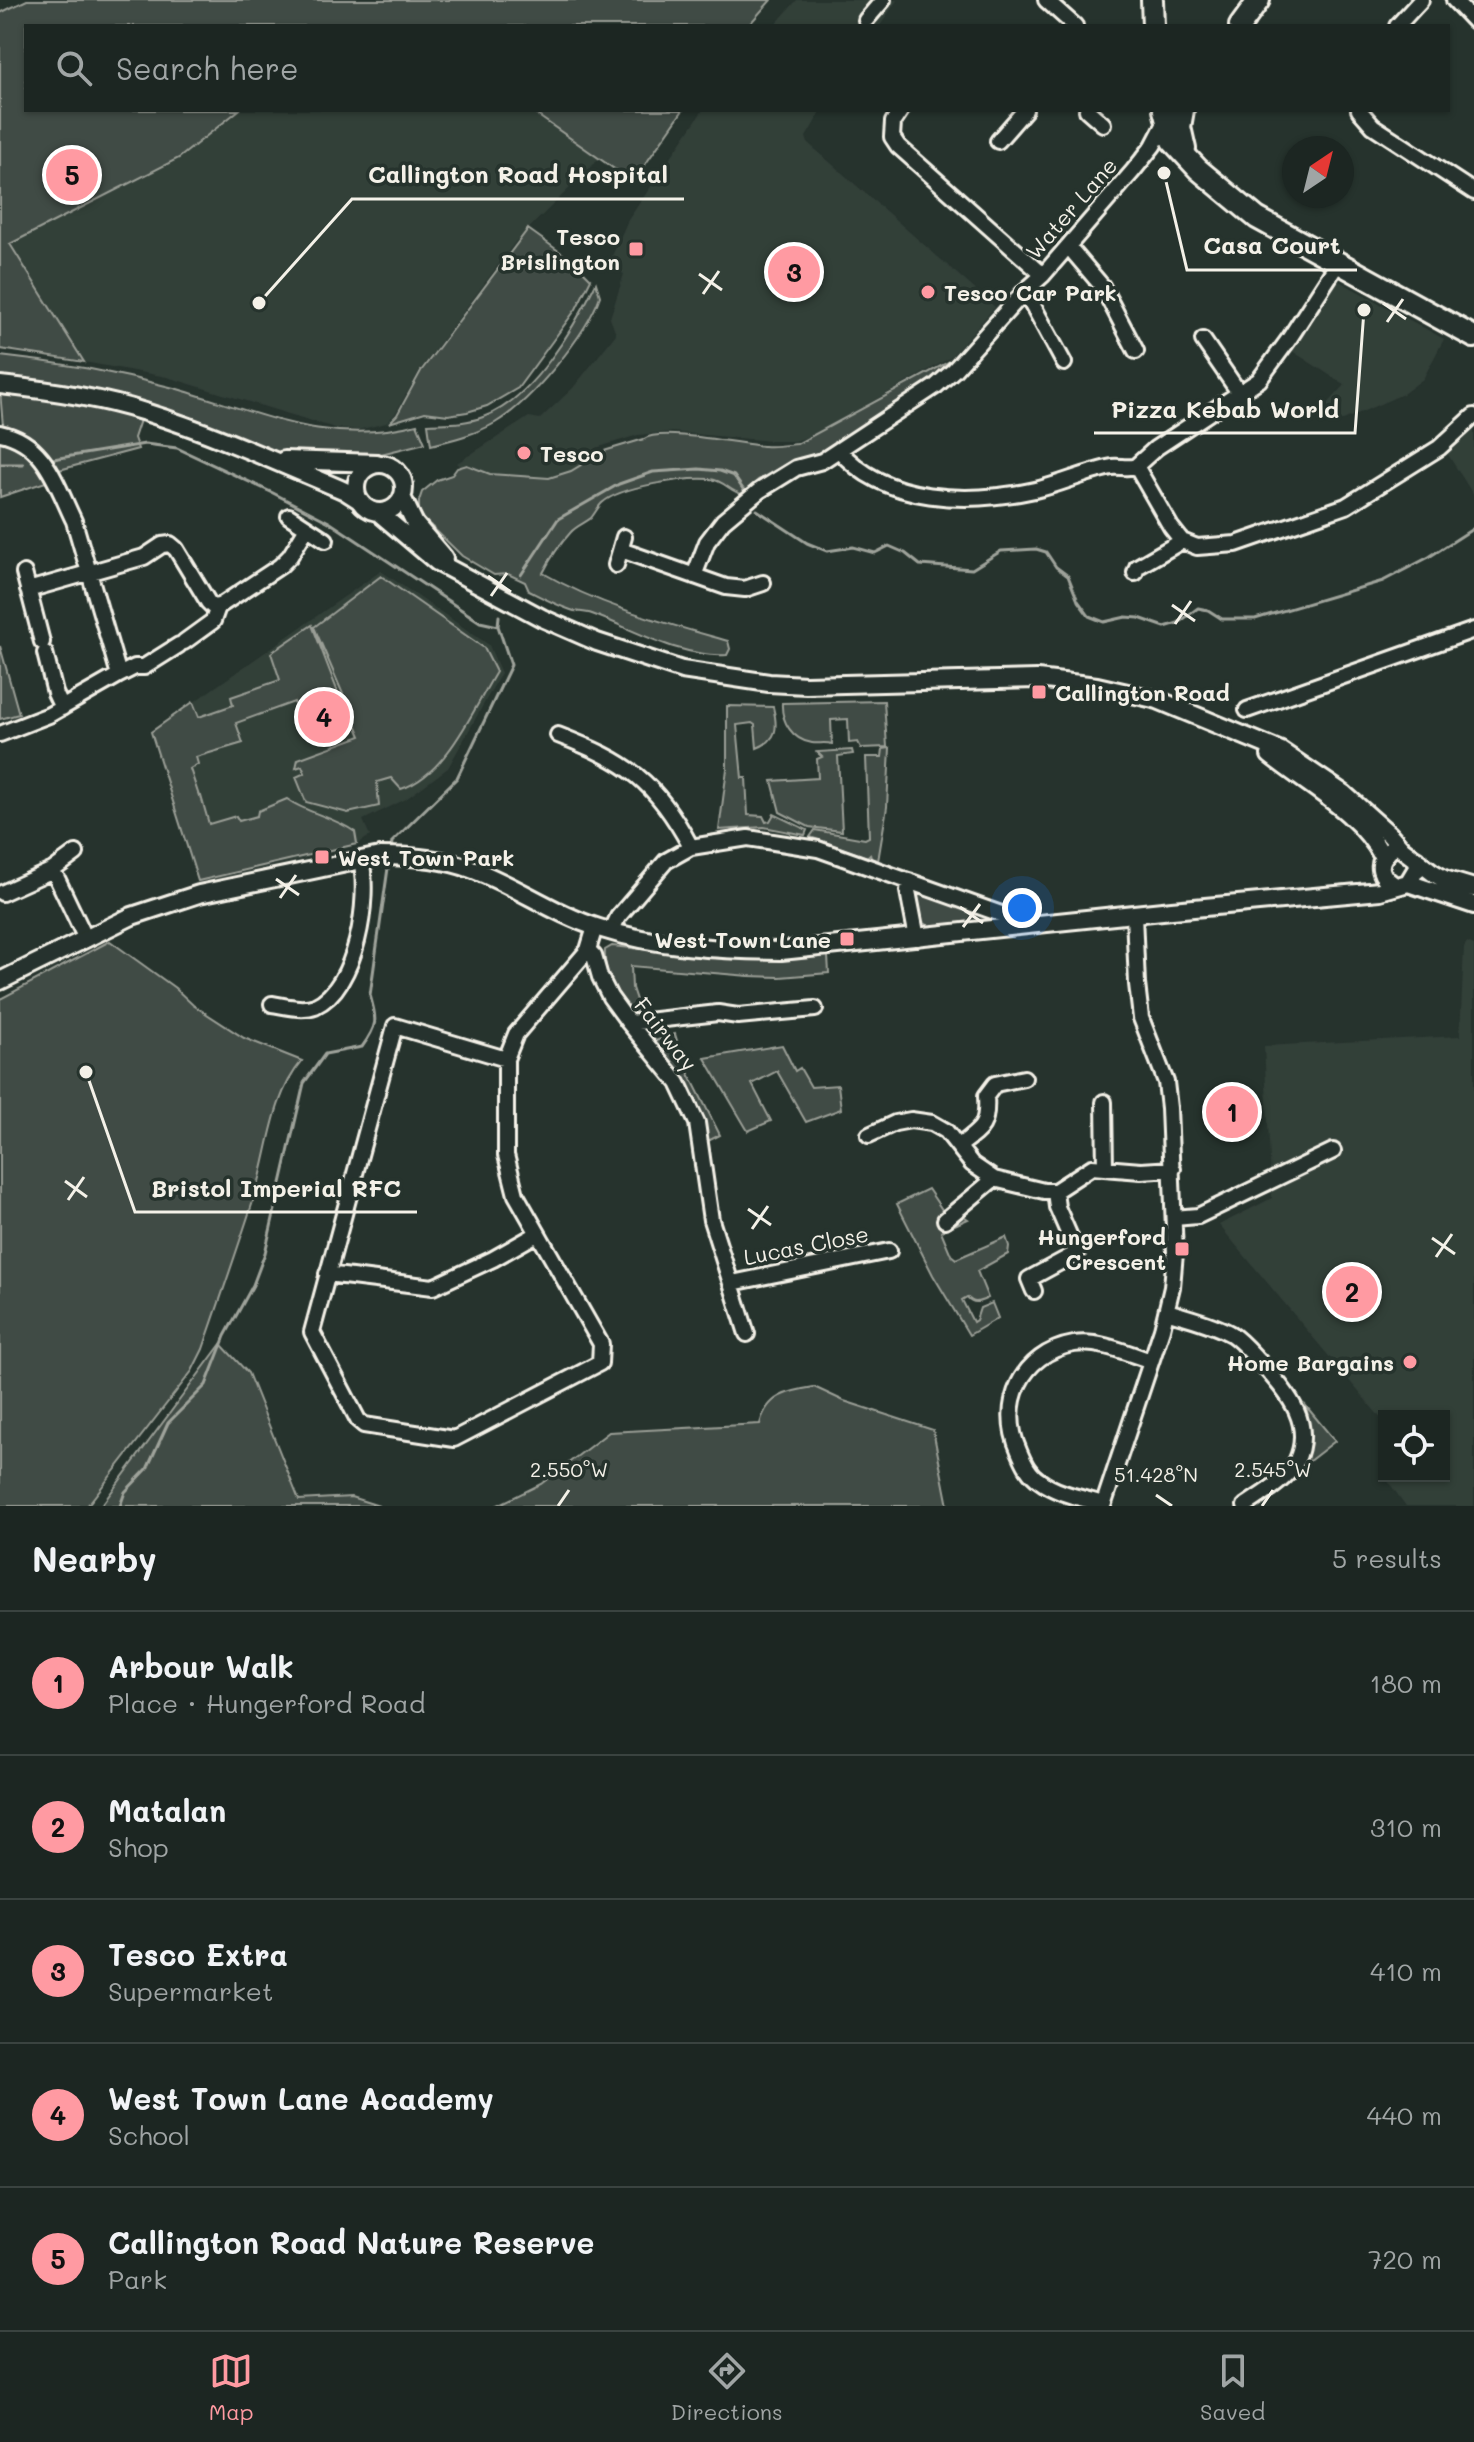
<!DOCTYPE html>
<html lang="en">
<head>
<meta charset="utf-8">
<style>
  :root { --surface:#1c2622; --page:#252e2a; --text:#f1f3f6; --muted:#a0a5a5; --line:#3a4340; --accent:#ff9aa2 }
  body { margin:0; font-family:Mali,sans-serif; background:var(--page); color:var(--text) }
  .controls { position:absolute; right:24px; bottom:24px; display:grid; overflow:hidden; border-radius:0px; box-shadow:0 2px 6px #0004 }
  .controls button { width:72px; height:72px; display:grid; place-items:center; padding:0; border:0; border-bottom:2px solid var(--line); background:var(--surface); color:var(--text); font:40px sans-serif }
  .compass { position:absolute; left:1282px; top:136px; width:72px; height:72px; border-radius:50%; background:var(--surface); box-shadow:0 2px 6px #0004; rotate:35deg }
  .you { position:absolute; left:1022px; top:908px; width:28px; height:28px; margin:-20px; border:6px solid #fff; border-radius:50%; background:#1a73e8; box-shadow:0 0 0 12px #1a73e833 }
  .badge { display:grid; place-items:center; width:52px; height:52px; border-radius:50%; background:var(--accent); color:#111; font-size:26px; font-weight:700 }
  .pin { position:absolute; translate:-50% -50%; border:4px solid #fff; box-shadow:0 2px 8px #0006 }
  .list { margin:0; padding:0; list-style:none }
  h2 { display:flex; justify-content:space-between; align-items:center; height:104px; margin:0; padding:0 32px; font-size:34px }
  h2 small { font-size:26px; font-weight:400; color:var(--muted) }
  .list li { display:grid; grid-template-columns:52px 1fr auto; gap:24px; align-items:center; box-sizing:border-box; height:144px; padding:0 32px; border-top:2px solid var(--line) }
  .list b { display:block; font-size:30px; white-space:nowrap }
  .list p { margin:0; font-size:26px; white-space:nowrap; color:var(--muted) }
  .list em { font-size:26px; font-style:normal; color:var(--muted) }
  .icon { flex:none; width:44px; height:44px; fill:none; stroke:currentColor; stroke-width:2; stroke-linecap:round; stroke-linejoin:round }
  .map { position:relative; flex:none; width:1474px; height:1506px; overflow:hidden }
  .search { position:absolute; background:var(--surface); box-shadow:0 2px 6px #0004; left:24px; right:24px; top:24px; height:88px; display:flex; align-items:center; gap:20px; box-sizing:border-box; padding:0 28px; border-radius:0px; color:var(--muted); font-size:30px }
  .sheet { height:824px; background:var(--surface) }
  nav { display:flex; justify-content:space-around; align-items:center; box-sizing:border-box; height:112px; border-top:2px solid var(--line); background:var(--surface); font-size:22px; color:var(--muted) }
  nav a { display:grid; justify-items:center; gap:4px }
  nav .on { color:var(--accent) }
  .map>svg:first-child { display:block }
  .built { fill:#333f39 }
  .green { fill:#414b45; stroke:#9a9e96; stroke-width:2 }
  .lines { fill:none; stroke-linecap:round; stroke-linejoin:round }
  .stream { stroke:#9fa39b; stroke-width:3 }
  .minor-casing { stroke:#f4f1e8; stroke-width:20 }
  .major-casing { stroke:#f4f1e8; stroke-width:22 }
  .highway-casing { stroke:#f4f1e8; stroke-width:26 }
  .minor { stroke:#26332d; stroke-width:14 }
  .major { stroke:#26332d; stroke-width:16 }
  .highway { stroke:#26332d; stroke-width:20 }
  .ticks { fill:none; stroke:#f4f1e8; stroke-width:3 }
  .poi-dot { fill:#ff9aa2; stroke:#26332d; stroke-width:3 }
  .labels { text-anchor:middle; dominant-baseline:central; stroke-width:7; stroke-linejoin:round; paint-order:stroke }
  .street-label { font-size:22px; fill:#f4f1e8; stroke:#26332d }
  .poi-label { font-size:22px; font-weight:bold; fill:#f4f1e8; stroke:#26332d; text-anchor:end }
  .ticks-label { font-size:20px; text-anchor:middle; fill:#f4f1e8; stroke:#26332d; stroke-width:7; stroke-linejoin:round; paint-order:stroke }
  .leader { fill:none; stroke:#f4f1e8; stroke-width:3 }
  .callout-dot { fill:#f4f1e8; stroke:#26332d; stroke-width:3 }
  .callout-label { font-size:24px; text-anchor:middle; font-weight:bold; fill:#f4f1e8; stroke:#26332d; stroke-width:7; stroke-linejoin:round; paint-order:stroke }
</style>
</head>
<body>
<div class="map">
<svg width="1474" height="1506" viewBox="0 0 1474 1506">
  <rect width="100%" height="100%" fill="#26332d"/>
  <filter id="ink" filterUnits="userSpaceOnUse"><feTurbulence type="fractalNoise" baseFrequency=".0125" numOctaves="2"/><feDisplacementMap in="SourceGraphic" scale="16" xChannelSelector="R" yChannelSelector="G"/><feConvolveMatrix kernelMatrix="1 2 1 2 8 2 1 2 1" color-interpolation-filters="sRGB"/></filter>
  <g filter="url(#ink)">
    <!-- built -->
    <path class="built" d="M797 0H897L880 26H774Z
      M239 110H530L599 159 516 241 420 370 395 414 386 423 358 430 335 428 167 377 84 362 10 244 179 158Z
      M703 110H822L806 137 808 143 995 307 950 358 811 436 795 441H771L672 432 638 435 596 448 591 460 580 470 538 483 474 478 457 463 529 417 540 419 573 388 616 334 610 318 624 274 608 265 628 220Z
      M1332 277 1444 339 1423 379 1403 394 1334 424 1324 408 1345 385 1286 347Z
      M1474 429V496L1447 453Z
      M381 571 489 645 501 673 448 768 406 799 363 820 370 836 359 843 296 861 198 881 151 732Z
      M1467 942 1474 945V1506H1406L1387 1480 1392 1476H1444V1416H1384V1422L1219 1225 1272 1198 1264 1046 1460 1036 1464 947Z"/>
    <!-- green -->
    <path class="green" d="M27 0H771L748 26H26V110H239L179 158 10 244 84 362 0 349V13Z
      M530 110H683L633 182Z
      M528 229 574 262 591 279 576 309 518 388 487 406 467 412 448 415 425 412 389 423 397 415 421 371Z
      M596 283 600 296C587 334 531 402 495 423 476 434 452 440 431 445L428 424C446 423 465 424 483 417 532 400 574 328 596 283Z
      M0 356C58 362 118 373 174 388 258 412 329 448 417 424L425 443 381 454 289 456 270 453 0 379Z
      M950 361H954L945 370 840 440 816 454 786 464 758 480 743 494C731 493 724 480 710 479 686 477 621 486 602 503 598 507 595 513 591 518 585 523 576 526 571 532 560 544 550 559 543 573 600 606 665 623 728 641L730 649 727 655C680 658 634 629 592 614 586 612 580 612 574 611 558 606 543 598 529 591L525 582 508 574 494 575 462 556 424 519 419 510V501L422 492 437 480 452 475 457 468 467 465 490 474 549 478 571 471 604 451 644 439C660 427 740 444 764 446 775 447 786 445 797 444Z
      M0 391 83 402 140 420 134 438 138 449 59 470C45 447 31 431 3 426Z
      M0 439C28 449 34 454 46 482L0 497Z
      M381 576 484 648 496 672C473 710 446 775 401 789L391 778 377 782 379 806 348 813 306 802 296 777 305 773 302 766 296 768 298 759 361 736 314 627Z
      M312 625 342 703 302 719 294 702 236 723 243 743 196 757 198 764 190 769 199 796H201L209 824 236 816 239 821 257 816 258 811 287 799C308 814 333 816 355 832L357 844 198 881 151 732 193 702 199 717 233 705 231 697 280 680 271 653Z
      M0 646 19 714 0 719Z
      M884 701 887 747 861 748 858 742 849 743 848 719 831 720 832 744C825 742 819 744 812 743 792 740 781 721 782 703Z
      M727 706 773 707C778 727 778 740 757 748L755 725 752 723 737 725 742 778H746L748 815 763 816 766 822 770 821 774 814 807 830 805 835 764 827 719 830 727 769Z
      M890 748 887 807 878 861 871 858 870 854 867 857 810 837 815 830 865 839 869 837 866 757H882L883 749Z
      M852 750 853 754 838 756 842 831 809 827 780 812 772 781 818 778 817 759 822 757 817 752Z
      M928 894 1003 921 929 926 919 919 916 898 919 895Z
      M110 941 175 988 193 1005 244 1038 302 1061C271 1098 270 1148 256 1192 239 1245 221 1297 203 1349L192 1371 87 1506H0V999Z
      M612 946 749 960 828 956 829 973 780 977 749 976 631 966 632 988 639 1009 632 1013C617 993 603 976 605 950Z
      M675 1034 684 1064 720 1135 708 1141C698 1102 677 1073 655 1041Z
      M782 1045 795 1071 800 1068 811 1087 838 1085 841 1109 806 1122 777 1071 752 1084 771 1121 748 1131 705 1058Z
      M928 1189 945 1214 962 1215 968 1219 941 1231 951 1255 956 1259 1006 1237 1009 1246 1008 1254 977 1271 988 1298C979 1302 974 1305 967 1297L962 1300 973 1322 976 1320 980 1308 992 1303 998 1318 969 1335 933 1275 897 1204Z
      M221 1344 248 1373 299 1500 351 1497 379 1506H101Z
      M814 1387 844 1401 933 1430 948 1506H496L541 1484 609 1432 760 1424C767 1395 788 1391 814 1387Z
      M1306 1406 1335 1441 1295 1472 1309 1445V1422Z"/>
    <g class="lines">
      <!-- stream -->
      <path class="stream" d="M53 459 145 444 177 448 273 493 329 522 480 622 498 626
        M0 464H23
        M757 510 807 543 827 551 853 547 875 553 889 546 905 553 920 565 972 569 1001 551 1036 549 1046 552 1056 567 1068 576 1078 601 1089 616 1104 622 1126 617 1139 618 1165 627 1178 623 1198 608 1208 610 1222 619H1255L1383 581 1429 557 1474 528
        M521 575 558 519 619 484 653 472 699 469 720 471 734 476 745 492
        M391 850 392 842 457 778 511 665 498 626 499 616
        M120 1506 125 1492 147 1469 168 1423 206 1385 225 1336 253 1285 265 1253 304 1083 325 1054 362 1047C378 1025 377 1021 370 995L389 861"/>
      <defs>
        <path id="minor" d="M1046 0 1075 26
          M1454 0 1474 21
          M866 20 883 0
          M1397 26 1421 0
          M901 110 893 122 892 137 898 146 1043 275
          M1087 110 1103 124
          M1359 110 1373 126 1474 192
          M998 141 1025 110
          M1068 246 1102 286 1136 351
          M1025 291 1064 363
          M1203 340 1240 394
          M0 433C45 442 56 484 74 521L119 675
          M839 450C884 504 971 504 1035 490 1061 484 1086 472 1112 467 1120 466 1128 469 1136 466
          M1136 466 1171 527 1182 541 1197 547 1236 544 1346 506 1439 448 1474 416
          M1136 466 1156 448 1259 380 1289 339 1338 263
          M289 516 326 540
          M621 550 726 587 745 589 763 583
          M616 565 624 537
          M24 573 42 642
          M1135 573 1137 567 1182 541
          M694 576 707 542 723 521 759 491 796 468 822 461 936 386 954 370 1025 291 1043 275 1133 171 1153 146 1165 123
          M28 590 144 557 162 545 170 544 176 549 208 602 212 606 218 607
          M184 642 213 621 218 607 280 566 290 556 307 528
          M45 653 55 693 62 708
          M1247 710 1474 630
          M0 734 49 715 119 675 135 667H144L179 645
          M558 735C628 762 655 780 691 847
          M53 870 85 937
          M909 881 908 891 917 938
          M2 893 53 870 76 853
          M611 932 618 917 666 861 691 847 748 838 818 849 1032 925
          M588 950 594 956 600 977 610 997 629 1023 678 1083 697 1123 711 1220 747 1334
          M272 1004C286 1006 302 1011 315 1006 357 987 370 899 361 859
          M629 1023 718 1013 738 1016 815 1009
          M506 1059 395 1026 312 1332 358 1420 364 1425 454 1439 600 1363 601 1344 516 1195 506 1155V1059L516 1034 588 950 595 927
          M1104 1102 1105 1168
          M869 1135 895 1123 911 1120 932 1123 946 1131 972 1164 994 1179 1044 1191H1055L1092 1167 1141 1171 1173 1169
          M959 1146C982 1129 988 1126 986 1096L995 1084 1024 1078
          M1174 1218 1198 1216 1333 1151
          M945 1220 994 1179
          M327 1274 433 1287 493 1259 537 1234
          M732 1283 889 1251
          M1034 1291 1029 1279 1077 1253 1057 1207 1055 1191
          M1167 1311C1188 1318 1212 1323 1231 1334 1243 1342 1252 1354 1262 1364 1286 1392 1315 1422 1296 1462 1286 1481 1262 1494 1245 1506
          M1103 1504C1083 1498 1057 1494 1040 1481 1029 1474 1024 1463 1019 1451 998 1405 1021 1353 1074 1344 1099 1340 1127 1353 1151 1361
          M1103 1506 1162 1329 1172 1287 1175 1253 1169 1108 1166 1082 1141 1018 1137 984 1134 915"/>
        <path id="major" d="M0 385C49 390 98 397 145 412 213 433 279 463 345 491L359 500
          M284 460 377 463
          M356 488a24 24 0 1 1 48 0a24 24 0 1 1-48 0Z
          M402 497 415 524 444 558
          M378 512 437 562 542 618 597 642 682 670 769 683 806 685 1037 679 1097 686 1158 700 1281 751 1343 793 1389 834 1402 849 1432 872 1444 879 1474 888
          M1270 755C1310 787 1359 811 1383 857
          M1389 851C1375 864 1380 878 1396 886
          M1408 883 1474 905
          M0 981 132 916 199 894 380 856C410 856 442 858 471 869 515 885 554 914 599 928 658 947 719 950 781 951L1172 910 1380 891 1408 883 1417 868 1416 859"/>
        <path id="highway" d="M1152 0 1153 26
          M1240 26 1259 0
          M1164 110 1172 141 1198 169 1257 218 1474 337
          M1183 110 1180 127 1185 149"/>
      </defs>
      <!-- minor casing -->
      <use href="#minor" class="minor-casing"/>
      <!-- major casing -->
      <use href="#major" class="major-casing"/>
      <!-- highway casing -->
      <use href="#highway" class="highway-casing"/>
      <!-- minor -->
      <use href="#minor" class="minor"/>
      <!-- major -->
      <use href="#major" class="major"/>
      <!-- highway -->
      <use href="#highway" class="highway"/>
    </g>
  </g>
  <!-- ticks -->
  <path class="ticks" d="M699 274 722 290M703 294 719 271M1383 303 1406 319M1387 322 1403 299M488 576 511 592M491 596 507 573M1172 605 1195 621M1175 624 1191 601M276 879 299 895M280 898 296 875M960 907 983 923M963 927 980 904M65 1181 87 1197M68 1200 84 1177M748 1209 771 1225M752 1229 768 1206M1432 1238 1455 1254M1436 1257 1452 1234M1156 1495 1172 1506M558 1506 569 1490M1262 1506 1273 1490"/>
  <!-- markers -->
  <g class="poi-dot">
    <rect x="628" y="241" width="16" height="16" rx="4"/>
    <circle cx="928" cy="292" r="8"/>
    <circle cx="524" cy="453" r="8"/>
    <rect x="1031" y="684" width="16" height="16" rx="4"/>
    <rect x="314" y="849" width="16" height="16" rx="4"/>
    <rect x="839" y="931" width="16" height="16" rx="4"/>
    <rect x="1174" y="1241" width="16" height="16" rx="4"/>
    <circle cx="1410" cy="1362" r="8"/>
  </g>
  <g class="labels">
    <!-- street labels -->
    <g class="street-label">
      <text transform="translate(1071 208) rotate(-49)">Water Lane</text>
      <text transform="translate(666 1034) rotate(52)">Fairway</text>
      <text transform="translate(806 1245) rotate(-11)">Lucas Close</text>
    </g>
    <!-- poi labels -->
    <g class="poi-label">
      <text x="620" y="236">Tesco<tspan x="620" dy="25">Brislington</tspan></text>
      <text x="944" y="292" text-anchor="start">Tesco Car Park</text>
      <text x="540" y="453" text-anchor="start">Tesco</text>
      <text x="1055" y="692" text-anchor="start">Callington Road</text>
      <text x="338" y="857" text-anchor="start">West Town Park</text>
      <text x="831" y="939">West Town Lane</text>
      <text x="1166" y="1236">Hungerford<tspan x="1166" dy="25">Crescent</tspan></text>
      <text x="1394" y="1362">Home Bargains</text>
    </g>
  </g>
  <g class="ticks-label">
    <text x="569" y="1477">2.550°W</text>
    <text x="1273" y="1477">2.545°W</text>
    <text x="1156" y="1482">51.428°N</text>
  </g>
  <!-- callouts -->
  <path class="leader" d="M259 303L352 199H684M1164 173L1187 270H1357M1364 310L1355 433H1094M86 1072L135 1212H417"/>
  <g class="callout-dot">
    <circle cx="259" cy="303" r="8"/>
    <circle cx="1164" cy="173" r="8"/>
    <circle cx="1364" cy="310" r="8"/>
    <circle cx="86" cy="1072" r="8"/>
  </g>
  <g class="callout-label">
    <text x="518" y="183">Callington Road Hospital</text>
    <text x="1272" y="254">Casa Court</text>
    <text x="1225" y="418">Pizza Kebab World</text>
    <text x="276" y="1197">Bristol Imperial RFC</text>
  </g>
</svg>
<div class="controls">
<button><svg class="icon" aria-label="locate" viewBox="0 0 24 24"><circle cx="12" cy="12" r="6"/><path d="M12 2v4M12 18v4M2 12h4M18 12h4"/></svg></button>
</div>
<svg class="compass" viewBox="-18 -18 36 36"><path d="M0-13l5 13h-10z" fill="#e53935"/><path d="M0 13l5-13h-10z" fill="#a0a5a5"/></svg>
<div class="you"></div>
<div class="pin badge" style="left:1232px;top:1112px">1</div>
<div class="pin badge" style="left:1352px;top:1292px">2</div>
<div class="pin badge" style="left:794px;top:272px">3</div>
<div class="pin badge" style="left:324px;top:717px">4</div>
<div class="pin badge" style="left:72px;top:175px">5</div>
<div class="search"><svg class="icon" aria-label="search" viewBox="0 0 24 24"><circle cx="10" cy="10" r="6"/><path d="M15 15l6 6"/></svg>Search here</div>
</div>
<section class="sheet">
<h2>Nearby<small>5 results</small></h2>
<ul class="list">
<li><span class="badge">1</span><div><b>Arbour Walk</b><p>Place · Hungerford Road</p></div><em>180 m</em></li>
<li><span class="badge">2</span><div><b>Matalan</b><p>Shop</p></div><em>310 m</em></li>
<li><span class="badge">3</span><div><b>Tesco Extra</b><p>Supermarket</p></div><em>410 m</em></li>
<li><span class="badge">4</span><div><b>West Town Lane Academy</b><p>School</p></div><em>440 m</em></li>
<li><span class="badge">5</span><div><b>Callington Road Nature Reserve</b><p>Park</p></div><em>720 m</em></li>
</ul>
</section>
<nav>
<a class="on"><svg class="icon" aria-label="map" viewBox="0 0 24 24"><path d="M3 6l6-2 6 2 6-2v14l-6 2-6-2-6 2zM9 4v14M15 6v14"/></svg>Map</a>
<a><svg class="icon" aria-label="directions" viewBox="0 0 24 24"><path d="M12 3l9 9-9 9-9-9zM9 14v-3h6M13 9l2 2-2 2"/></svg>Directions</a>
<a><svg class="icon" aria-label="saved" viewBox="0 0 24 24"><path d="M7 4h10v16l-5-4-5 4z"/></svg>Saved</a>
</nav>
</body>
</html>
